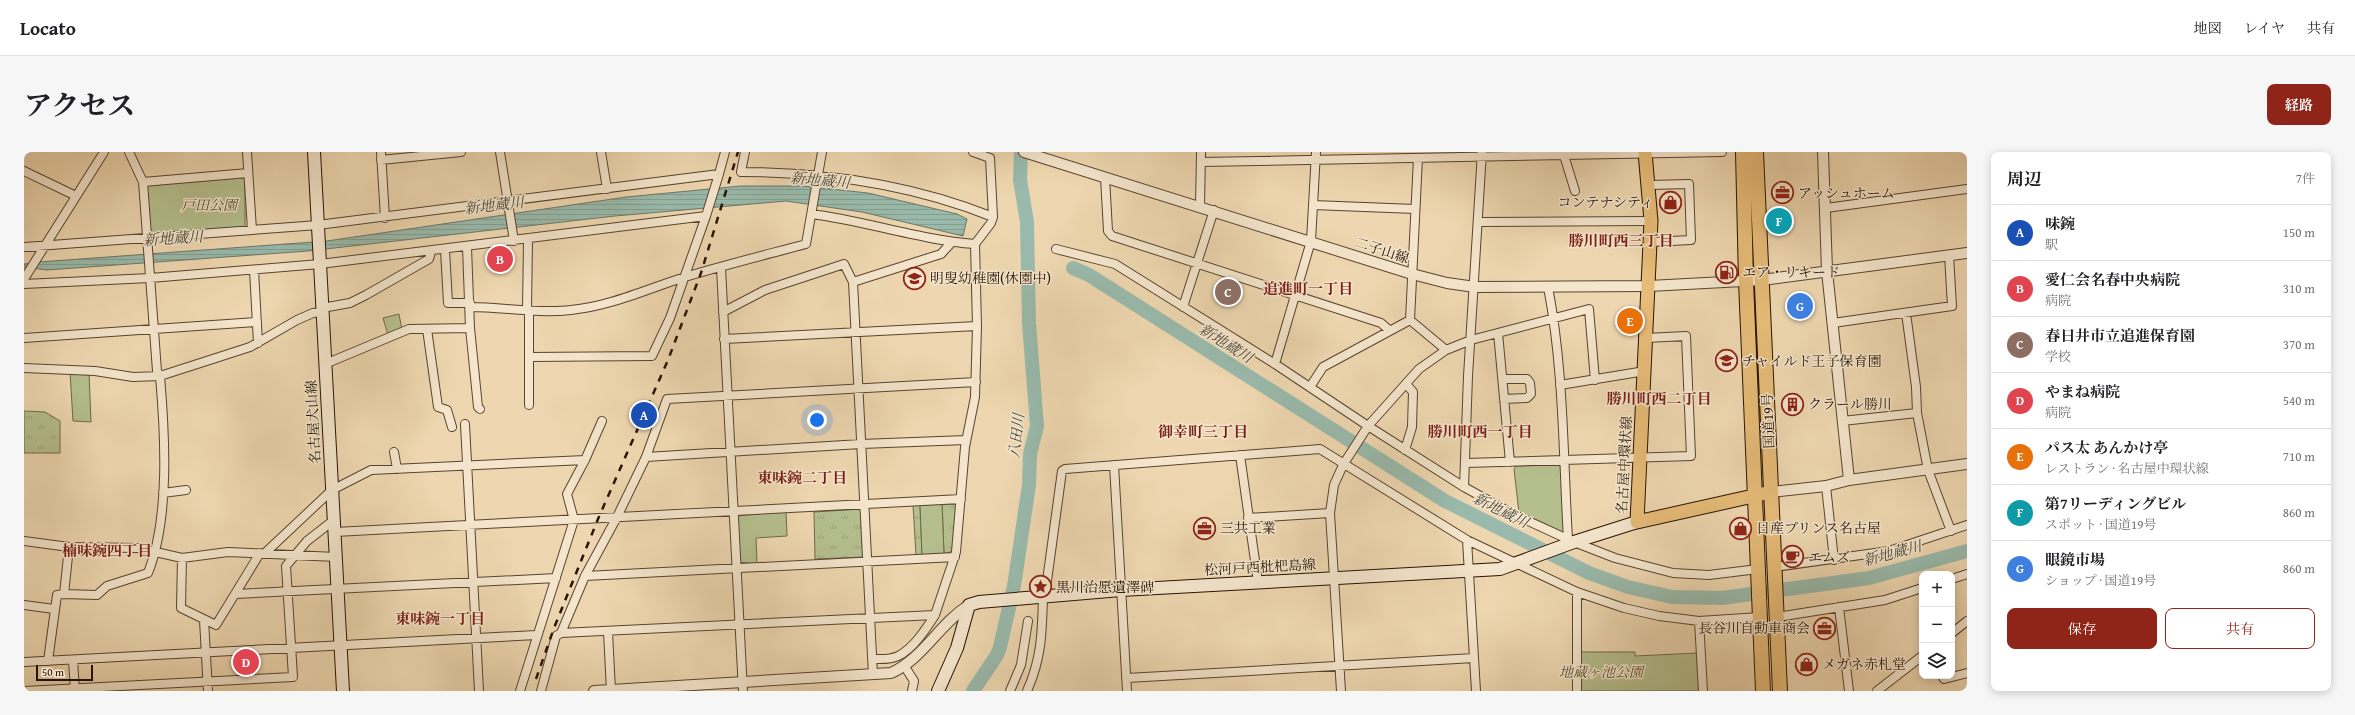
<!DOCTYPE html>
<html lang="ja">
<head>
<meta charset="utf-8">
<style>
  :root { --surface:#fff; --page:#f6f6f6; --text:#202124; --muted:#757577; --line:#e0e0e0; --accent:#8f2418 }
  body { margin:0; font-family:"Gentium Book Plus","Noto Serif JP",serif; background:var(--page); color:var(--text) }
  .controls { position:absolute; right:12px; bottom:12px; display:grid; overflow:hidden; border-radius:8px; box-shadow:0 2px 10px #0003 }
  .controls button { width:36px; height:36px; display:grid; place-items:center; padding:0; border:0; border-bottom:1px solid var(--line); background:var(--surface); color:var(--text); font:20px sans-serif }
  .scale { position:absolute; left:12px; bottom:10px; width:57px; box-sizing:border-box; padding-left:4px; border:2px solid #261304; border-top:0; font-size:11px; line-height:14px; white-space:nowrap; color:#261304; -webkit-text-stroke:3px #f4e5cc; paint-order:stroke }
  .you { position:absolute; left:793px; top:268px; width:14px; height:14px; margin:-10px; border:3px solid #fff; border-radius:50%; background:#1a73e8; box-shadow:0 0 0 6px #1a73e833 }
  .badge { display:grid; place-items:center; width:26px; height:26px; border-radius:50%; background:var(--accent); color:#fff; font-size:13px; font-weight:700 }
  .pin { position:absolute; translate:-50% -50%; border:2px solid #fff; box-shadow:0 1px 4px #0006 }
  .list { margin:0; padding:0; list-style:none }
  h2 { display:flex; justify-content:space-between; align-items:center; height:52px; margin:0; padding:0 16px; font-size:17px }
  h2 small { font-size:13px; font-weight:400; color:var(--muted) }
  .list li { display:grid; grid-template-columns:26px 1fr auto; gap:12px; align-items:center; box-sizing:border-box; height:56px; padding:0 16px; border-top:1px solid var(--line) }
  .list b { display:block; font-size:15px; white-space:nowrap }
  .list p { margin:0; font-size:13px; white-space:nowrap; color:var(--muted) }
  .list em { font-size:13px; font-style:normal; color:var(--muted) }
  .actions { display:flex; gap:8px; padding:12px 16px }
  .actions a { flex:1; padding:9px 0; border:1px solid var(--accent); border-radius:8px; text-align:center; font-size:14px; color:var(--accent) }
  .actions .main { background:var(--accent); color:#fff }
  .icon { flex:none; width:22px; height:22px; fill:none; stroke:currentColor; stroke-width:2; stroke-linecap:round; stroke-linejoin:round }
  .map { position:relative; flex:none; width:1943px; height:539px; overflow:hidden; border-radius:8px }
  header { display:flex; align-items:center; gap:24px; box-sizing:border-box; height:56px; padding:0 20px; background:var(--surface); border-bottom:1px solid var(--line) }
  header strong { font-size:19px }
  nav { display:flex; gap:22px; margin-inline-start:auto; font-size:14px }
  .intro { display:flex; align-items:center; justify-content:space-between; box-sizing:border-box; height:96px; padding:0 24px }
  h1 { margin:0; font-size:28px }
  .button { padding:10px 18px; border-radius:8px; background:var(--accent); color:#fff; font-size:14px; font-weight:700 }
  main { display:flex; gap:24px; padding:0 24px }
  aside { flex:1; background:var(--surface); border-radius:8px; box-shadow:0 2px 10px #0003 }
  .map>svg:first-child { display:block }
  .grass { fill:url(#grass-tufts); stroke:#6e6949 }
  .green { fill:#b5bf8e; stroke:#6e6949 }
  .water { fill:url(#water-rules); stroke:#6b7769 }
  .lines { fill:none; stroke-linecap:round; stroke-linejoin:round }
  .river { stroke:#99baac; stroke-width:14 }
  .minor-casing { stroke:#58442f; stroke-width:10 }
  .tertiary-casing { stroke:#58442f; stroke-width:12 }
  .secondary-casing { stroke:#261304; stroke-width:14 }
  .primary-casing { stroke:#261304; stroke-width:15 }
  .trunk-casing { stroke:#261304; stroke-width:16 }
  .minor { stroke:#f4e5cc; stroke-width:8 }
  .tertiary { stroke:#f4e5cc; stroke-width:10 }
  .secondary { stroke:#f4e5cc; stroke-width:12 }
  .primary { stroke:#e7bc78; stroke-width:13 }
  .trunk { stroke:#e7bc78; stroke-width:14 }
  .rail { stroke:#261304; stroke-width:2.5; stroke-dasharray:7 7; stroke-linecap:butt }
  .labels { text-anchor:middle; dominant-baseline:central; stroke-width:3; stroke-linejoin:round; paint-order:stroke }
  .poi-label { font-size:14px; fill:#261304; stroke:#f4e5cc; text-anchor:start }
  .park-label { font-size:14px; font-style:italic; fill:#584f34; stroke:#f4e5cc }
  .street-label { font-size:14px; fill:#261304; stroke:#f4e5cc }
  .water-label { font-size:15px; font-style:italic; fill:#4e4d3f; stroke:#f4e5cc }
  .neighbourhood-label { font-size:15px; font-weight:bold; fill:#7a1f14; stroke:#f4e5cc }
</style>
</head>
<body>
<header>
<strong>Locato</strong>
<nav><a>地図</a><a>レイヤ</a><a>共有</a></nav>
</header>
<div class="intro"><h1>アクセス</h1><a class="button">経路</a></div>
<main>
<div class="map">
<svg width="1943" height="539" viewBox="0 0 1943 539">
  <defs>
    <pattern id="grass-tufts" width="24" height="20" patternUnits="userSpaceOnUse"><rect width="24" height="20" fill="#b5bf8e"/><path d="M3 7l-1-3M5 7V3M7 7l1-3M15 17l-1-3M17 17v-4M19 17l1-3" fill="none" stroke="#9ca379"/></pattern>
    <pattern id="water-rules" width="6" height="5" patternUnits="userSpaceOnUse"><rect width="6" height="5" fill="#99baac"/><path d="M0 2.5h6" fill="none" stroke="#849f92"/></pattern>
  </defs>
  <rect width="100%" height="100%" fill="#eed7b0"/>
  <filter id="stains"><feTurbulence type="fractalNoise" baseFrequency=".005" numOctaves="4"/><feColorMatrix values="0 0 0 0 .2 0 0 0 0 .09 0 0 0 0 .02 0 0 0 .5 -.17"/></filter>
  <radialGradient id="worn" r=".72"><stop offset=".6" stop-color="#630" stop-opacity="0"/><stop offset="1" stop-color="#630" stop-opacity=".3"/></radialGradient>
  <!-- grass -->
  <path class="grass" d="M0 259 21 260 36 269V301H0Z
    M918 352H930L933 354 929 399 920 402Z
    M889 353H896L898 403H892Z
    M838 357 840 405 791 407 790 360Z"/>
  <!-- green -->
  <path class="green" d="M218 25 221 27V75L126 83 123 35 125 33Z
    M375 162 378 178 364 183 359 166Z
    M46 220 65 221 67 270 49 269Z
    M1534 313 1537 315 1540 380 1539 381 1495 361 1490 317 1492 314Z
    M918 352 920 402 898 403 896 353Z
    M762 359 763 384 732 386 733 412 715 410 713 364Z
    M1557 500H1611V504L1673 501 1676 539H1557Z"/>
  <!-- water -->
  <path class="water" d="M717 34H779L844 41 933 62 943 67 939 84 838 60 762 49 591 64 284 99 23 118 0 115V112L15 110 303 89 602 45Z"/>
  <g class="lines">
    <!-- river -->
    <path class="river" d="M1049 116 1065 123 1421 349 1565 421 1604 435 1648 445 1698 446 1845 426 1943 399
      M949 539 973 503 976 495 990 434 1005 333 1006 302 1013 274 1005 171 1003 70 996 28 997 0"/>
    <defs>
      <path id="minor" d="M223 0 228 78
        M357 0 361 66
        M476 0 490 89
        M577 0 583 37
        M721 0 717 20C802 20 889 33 969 65
        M949 0 966 6 969 65 967 71 951 92
        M1539 0 1551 39
        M357 8 437 0
        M1177 10 1698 0
        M0 19 52 44
        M1081 25 1084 79 1088 84 1357 171 1365 178
        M119 30 224 21
        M1625 33 1665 32 1667 88 1627 90
        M1289 53 1391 57
        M1176 54 1177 0
        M1802 56 1943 37
        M788 62C842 69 896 88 951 92L953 174 951 245 941 295 932 400 911 463C902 477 889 497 874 504 866 508 857 507 849 507
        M682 64 695 22
        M1455 70 1627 69
        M0 95 294 73 695 22 701 0
        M1032 97 1091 112 1251 212 1344 274 1440 335 1491 363 1550 390 1591 406 1649 421 1685 423 1734 417
        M421 98 424 151H446
        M697 116 719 539
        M230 118 234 191
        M0 127 80 0
        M829 130 849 523
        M0 132 126 126 296 112 682 64 646 166 628 204 505 205
        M1524 135C1540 218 1539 303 1544 387
        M446 155C480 155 513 162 547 158 587 154 623 137 661 125 701 113 741 103 782 92L798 0
        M1159 155 1190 58
        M298 156 326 151 342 143 405 107 407 100
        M503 158 504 88
        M505 159V253
        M699 160 741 138 820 112 829 130 917 102 928 90
        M1882 161 1892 235 1893 261 1904 318 1927 379
        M1386 168 1394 6
        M1809 171 1928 154 1925 103
        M446 176 454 255 456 257
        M403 177 414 255 423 258 428 275
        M1474 181 1486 310
        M0 186 233 170
        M700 187 953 174
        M301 212 385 177 446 176 443 95
        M1251 212 1287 89 1292 0
        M0 216 71 219 109 225 136 224 226 195 273 168 289 161 299 160
        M1479 227H1503L1506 231 1507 242 1503 246 1480 247
        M1536 233 1621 219
        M1286 235 1299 215 1386 168 1422 198
        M1818 269 1893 261
        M441 272 455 539
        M1381 298 1388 275 1389 240 1382 232
        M370 300 373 317
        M1216 303 1234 430
        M622 305 837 292 942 288
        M1442 311 1667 304 1662 184 1622 186
        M1090 313 1103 539
        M1802 334 1810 408
        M1440 335 1444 224 1458 0
        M139 341 162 338
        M1224 366 1306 361
        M311 380 937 347
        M1443 388 1452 539
        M0 389 45 395 114 396 158 406 204 400 312 405
        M241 401 308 338 347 318 561 308
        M158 406 157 456 192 473 236 401
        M1751 415 1865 399 1943 373
        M561 424 931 405
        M1928 427 1943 422
        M40 442 73 443 83 434 124 421C146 366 141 282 136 224L133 219 119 30 105 0
        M211 442 532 426
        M0 453 30 457
        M1815 455 1825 539
        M1753 465 1861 448 1898 436
        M180 468 184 539
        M1675 469 1679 539
        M584 480 587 539
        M537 481 911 463
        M1928 481 1943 469
        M49 508 51 539
        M24 509 33 443 40 442 45 395
        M0 510 512 483
        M881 515 890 529 888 539
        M1918 524 1920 527 1943 521
        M1103 526 1450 506
        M0 539 269 525 262 414 283 389 310 368
        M496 539 550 368 543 342 561 308 578 269
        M517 539 532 484 537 481 561 424 593 365 622 305 643 247 952 230
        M986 539 997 513 1004 469
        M1003 539C1018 506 1018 479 1019 444L1022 436 1038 319 1041 317 1296 297 1443 388 1553 440 1600 456 1635 464 1675 469 1736 465
        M1317 539 1306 361 1310 333 1319 313 1344 274 1395 217 1422 198 1447 188 1565 157 1571 228
        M1553 539V440
        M1853 539 1898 504"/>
      <path id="tertiary" d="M1000 0 1388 122 1423 131 1451 135 1625 134 1738 128 1943 101
        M1799 0 1803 119 1825 328
        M1747 340 1802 334 1825 328 1943 312
        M570 539 867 521C900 506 915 472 945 453"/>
      <path id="secondary" d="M290 0 319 539
        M914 539 933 496 945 453 955 450 1097 438 1476 417 1550 390 1613 370"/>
      <path id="primary" d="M1621 0 1627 69 1613 370 1747 340"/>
      <path id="trunk" d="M1719 0 1722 129 1739 539
        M1732 0 1756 539"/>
    </defs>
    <!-- minor casing -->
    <use href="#minor" class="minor-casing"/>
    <!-- tertiary casing -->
    <use href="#tertiary" class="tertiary-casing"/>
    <!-- secondary casing -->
    <use href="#secondary" class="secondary-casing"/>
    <!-- primary casing -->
    <use href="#primary" class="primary-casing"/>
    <!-- trunk casing -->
    <use href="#trunk" class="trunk-casing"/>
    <!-- minor -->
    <use href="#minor" class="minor"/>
    <!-- tertiary -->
    <use href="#tertiary" class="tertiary"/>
    <!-- secondary -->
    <use href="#secondary" class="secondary"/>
    <!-- primary -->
    <use href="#primary" class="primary"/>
    <!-- trunk -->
    <use href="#trunk" class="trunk"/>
    <!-- rail -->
    <path class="rail" d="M512 527 530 476 574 367 644 208 677 121 714 0"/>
  </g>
  <!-- icons -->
  <defs>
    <symbol id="office-ring" viewBox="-11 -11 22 22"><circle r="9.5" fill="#f4e5cc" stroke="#8f2418" stroke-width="1.5"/><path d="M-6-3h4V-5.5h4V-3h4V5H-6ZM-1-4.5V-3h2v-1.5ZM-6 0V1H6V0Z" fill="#8f2418"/></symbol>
    <symbol id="shop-ring" viewBox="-11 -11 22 22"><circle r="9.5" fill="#f4e5cc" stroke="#8f2418" stroke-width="1.5"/><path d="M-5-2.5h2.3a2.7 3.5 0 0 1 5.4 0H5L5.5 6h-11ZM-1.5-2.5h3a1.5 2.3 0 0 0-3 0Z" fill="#8f2418"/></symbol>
    <symbol id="fuel-ring" viewBox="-11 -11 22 22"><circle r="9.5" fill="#f4e5cc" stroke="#8f2418" stroke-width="1.5"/><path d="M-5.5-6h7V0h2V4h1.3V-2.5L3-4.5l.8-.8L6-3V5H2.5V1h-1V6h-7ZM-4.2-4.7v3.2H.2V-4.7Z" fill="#8f2418"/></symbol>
    <symbol id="school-ring" viewBox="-11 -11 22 22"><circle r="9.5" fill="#f4e5cc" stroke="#8f2418" stroke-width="1.5"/><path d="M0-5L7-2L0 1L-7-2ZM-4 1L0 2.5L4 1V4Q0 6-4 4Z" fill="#8f2418"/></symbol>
    <symbol id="building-ring" viewBox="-11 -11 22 22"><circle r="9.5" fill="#f4e5cc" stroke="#8f2418" stroke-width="1.5"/><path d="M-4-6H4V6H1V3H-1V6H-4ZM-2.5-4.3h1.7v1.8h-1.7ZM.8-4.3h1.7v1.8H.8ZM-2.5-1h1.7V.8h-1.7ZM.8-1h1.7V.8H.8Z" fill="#8f2418"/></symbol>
    <symbol id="cafe-ring" viewBox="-11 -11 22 22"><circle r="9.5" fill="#f4e5cc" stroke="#8f2418" stroke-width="1.5"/><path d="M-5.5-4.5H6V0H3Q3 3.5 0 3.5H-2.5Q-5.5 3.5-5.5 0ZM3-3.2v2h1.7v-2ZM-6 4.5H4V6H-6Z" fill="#8f2418"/></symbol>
    <symbol id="sight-ring" viewBox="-11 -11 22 22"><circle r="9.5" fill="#f4e5cc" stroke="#8f2418" stroke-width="1.5"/><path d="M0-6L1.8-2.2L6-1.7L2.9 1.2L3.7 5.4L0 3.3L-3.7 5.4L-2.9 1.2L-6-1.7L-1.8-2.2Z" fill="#8f2418"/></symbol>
  </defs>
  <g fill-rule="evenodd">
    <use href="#office-ring" x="1746" y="28" width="25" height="25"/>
    <use href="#shop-ring" x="1634" y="38" width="25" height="25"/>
    <use href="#fuel-ring" x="1690" y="108" width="25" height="25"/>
    <use href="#school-ring" x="878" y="114" width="25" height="25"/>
    <use href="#school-ring" x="1690" y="196" width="25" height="25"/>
    <use href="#building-ring" x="1756" y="240" width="25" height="25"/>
    <use href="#office-ring" x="1168" y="364" width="25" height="25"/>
    <use href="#shop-ring" x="1704" y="364" width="25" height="25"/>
    <use href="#cafe-ring" x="1756" y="392" width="25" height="25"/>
    <use href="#sight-ring" x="1004" y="422" width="25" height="25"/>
    <use href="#office-ring" x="1788" y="464" width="25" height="25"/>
    <use href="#shop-ring" x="1770" y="500" width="25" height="25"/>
  </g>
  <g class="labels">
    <!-- poi labels -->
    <g class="poi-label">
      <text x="1774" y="41">アッシュホーム</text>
      <text x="1630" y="50" text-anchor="end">コンテナシティ</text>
      <text x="1718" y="120">エア・リキード</text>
      <text x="906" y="126">明叟幼稚園(休園中)</text>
      <text x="1718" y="209">チャイルド王子保育園</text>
      <text x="1784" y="252">クラール勝川</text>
      <text x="1196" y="376">三共工業</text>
      <text x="1732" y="376">日産プリンス名古屋</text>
      <text x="1784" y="405">エムズ</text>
      <text x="1032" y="435">黒川治愿遺澤碑</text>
      <text x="1786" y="476" text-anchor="end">長谷川自動車商会</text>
      <text x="1798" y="512">メガネ赤札堂</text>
    </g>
    <!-- park labels -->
    <g class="park-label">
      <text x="185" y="53">戸田公園</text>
      <text x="1577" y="520">地蔵ヶ池公園</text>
    </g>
    <!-- street labels -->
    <g class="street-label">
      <text transform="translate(1358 98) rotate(18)">二子山線</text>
      <text transform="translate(1744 269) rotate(-92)">国道19号</text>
      <text transform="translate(289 270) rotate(-93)">名古屋犬山線</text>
      <text transform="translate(1600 313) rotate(-87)">名古屋中環状線</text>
      <text transform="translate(1236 415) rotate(-3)">松河戸西枇杷島線</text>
    </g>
    <!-- water labels -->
    <g class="water-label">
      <text transform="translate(796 28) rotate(5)">新地蔵川</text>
      <text transform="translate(470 53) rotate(-7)">新地蔵川</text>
      <text transform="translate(149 86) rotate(-4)">新地蔵川</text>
      <text transform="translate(1202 191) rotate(32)">新地蔵川</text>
      <text transform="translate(992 284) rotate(-84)">八田川</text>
      <text transform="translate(1477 358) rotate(26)">新地蔵川</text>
      <text transform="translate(1868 401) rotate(-15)">新地蔵川</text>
    </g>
    <!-- neighbourhood labels -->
    <g class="neighbourhood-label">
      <text x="1597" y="88">勝川町西三丁目</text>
      <text x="1284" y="136">追進町一丁目</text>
      <text x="1635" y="246">勝川町西二丁目</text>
      <text x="1179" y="279">御幸町三丁目</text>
      <text x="1456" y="279">勝川町西一丁目</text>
      <text x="778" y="325">東味鋺二丁目</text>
      <text x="83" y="398">楠味鋺四丁目</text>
      <text x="416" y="466">東味鋺一丁目</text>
    </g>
  </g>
  <rect width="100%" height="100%" filter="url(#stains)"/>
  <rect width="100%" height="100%" fill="url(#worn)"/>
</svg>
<div class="controls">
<button>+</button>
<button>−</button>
<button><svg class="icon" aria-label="layers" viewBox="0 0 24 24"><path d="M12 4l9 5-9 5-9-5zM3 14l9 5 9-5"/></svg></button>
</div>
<div class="scale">50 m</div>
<div class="you"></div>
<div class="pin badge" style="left:620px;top:263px;background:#1a4fb4">A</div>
<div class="pin badge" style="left:476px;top:107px;background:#e0444e">B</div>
<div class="pin badge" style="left:1204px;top:140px;background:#8d6e63">C</div>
<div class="pin badge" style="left:222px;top:510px;background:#e0444e">D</div>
<div class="pin badge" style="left:1606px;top:169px;background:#e8710a">E</div>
<div class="pin badge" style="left:1755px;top:69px;background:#0f9aa8">F</div>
<div class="pin badge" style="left:1776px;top:154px;background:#3f7fe0">G</div>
</div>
<aside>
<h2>周辺<small>7件</small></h2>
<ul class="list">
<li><span class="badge" style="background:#1a4fb4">A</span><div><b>味鋺</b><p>駅</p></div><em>150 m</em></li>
<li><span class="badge" style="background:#e0444e">B</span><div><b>愛仁会名春中央病院</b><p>病院</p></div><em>310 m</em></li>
<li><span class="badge" style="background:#8d6e63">C</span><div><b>春日井市立追進保育園</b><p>学校</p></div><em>370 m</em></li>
<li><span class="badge" style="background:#e0444e">D</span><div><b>やまね病院</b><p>病院</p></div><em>540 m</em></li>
<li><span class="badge" style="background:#e8710a">E</span><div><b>パス太 あんかけ亭</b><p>レストラン · 名古屋中環状線</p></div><em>710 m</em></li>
<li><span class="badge" style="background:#0f9aa8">F</span><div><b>第7リーディングビル</b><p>スポット · 国道19号</p></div><em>860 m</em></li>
<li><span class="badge" style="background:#3f7fe0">G</span><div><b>眼鏡市場</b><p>ショップ · 国道19号</p></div><em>860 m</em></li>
</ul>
<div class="actions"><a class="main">保存</a><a>共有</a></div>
</aside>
</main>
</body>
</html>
